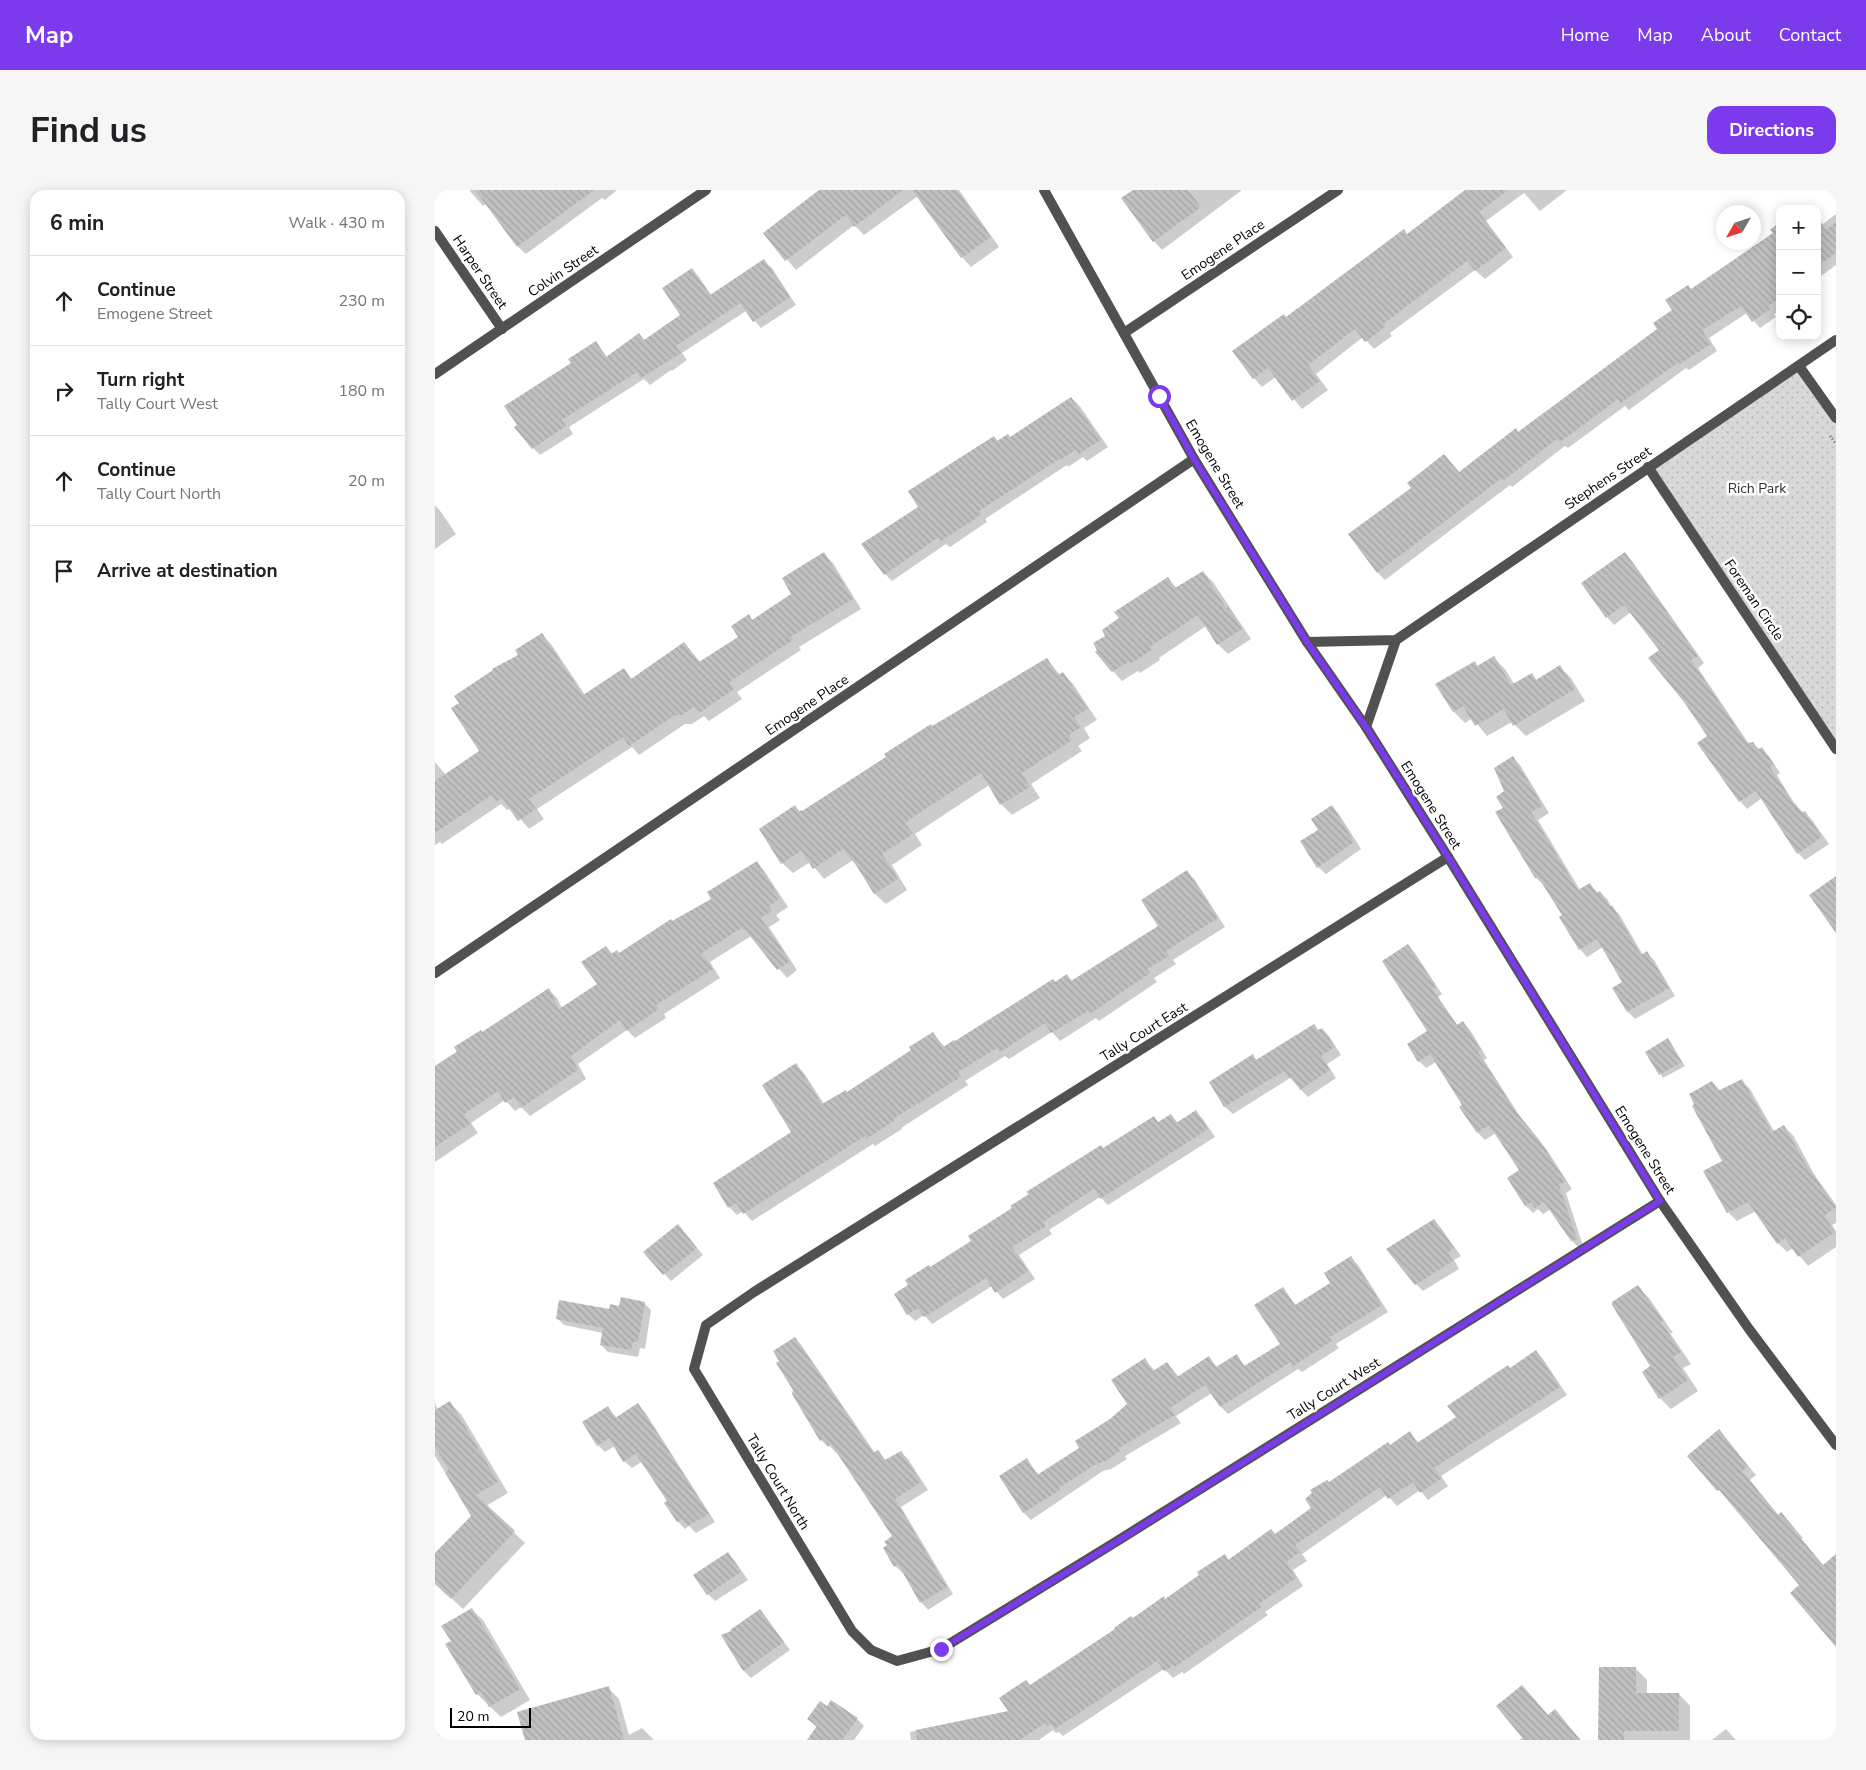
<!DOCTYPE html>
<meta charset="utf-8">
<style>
body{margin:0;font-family:"Nunito Sans",sans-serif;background:#f6f6f6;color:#202124}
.controls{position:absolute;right:15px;top:15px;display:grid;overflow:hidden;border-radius:10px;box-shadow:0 2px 12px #0003}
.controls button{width:45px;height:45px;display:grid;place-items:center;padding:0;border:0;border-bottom:1px solid #e0e0e0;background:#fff;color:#202124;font:25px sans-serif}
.compass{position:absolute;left:1281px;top:15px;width:45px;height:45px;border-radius:50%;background:#fff;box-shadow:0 2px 12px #0003;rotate:231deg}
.scale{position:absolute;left:15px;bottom:12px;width:81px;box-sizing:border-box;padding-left:5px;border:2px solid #000;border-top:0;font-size:14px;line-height:18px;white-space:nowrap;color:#000;-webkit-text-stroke:4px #fff;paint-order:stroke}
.stop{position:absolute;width:15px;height:15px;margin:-11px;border:4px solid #7c3aed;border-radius:50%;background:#fff}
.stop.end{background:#7c3aed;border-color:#fff;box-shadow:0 1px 5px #0008}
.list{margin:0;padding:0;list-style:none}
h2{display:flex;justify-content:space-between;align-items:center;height:65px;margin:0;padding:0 20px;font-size:21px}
h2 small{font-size:16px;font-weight:400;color:#757577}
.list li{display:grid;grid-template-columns:32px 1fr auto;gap:15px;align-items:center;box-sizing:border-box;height:90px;padding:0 20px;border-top:1px solid #e0e0e0}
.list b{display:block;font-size:19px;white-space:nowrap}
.list p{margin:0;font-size:16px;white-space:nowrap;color:#757577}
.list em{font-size:16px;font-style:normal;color:#757577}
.icon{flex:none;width:28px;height:28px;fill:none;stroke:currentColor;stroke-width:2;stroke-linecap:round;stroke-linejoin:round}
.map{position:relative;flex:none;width:1401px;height:1550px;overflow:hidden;border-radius:15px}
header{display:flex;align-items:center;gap:30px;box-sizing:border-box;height:70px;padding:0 25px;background:#7c3aed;color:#fff}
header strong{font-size:24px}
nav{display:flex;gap:28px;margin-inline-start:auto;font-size:18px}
.intro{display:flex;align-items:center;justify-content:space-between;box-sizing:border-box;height:120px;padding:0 30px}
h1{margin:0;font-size:35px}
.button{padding:12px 22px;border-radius:15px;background:#7c3aed;color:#fff;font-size:18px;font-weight:700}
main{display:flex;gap:30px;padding:0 30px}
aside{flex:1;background:#fff;border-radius:15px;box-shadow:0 2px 12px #0003}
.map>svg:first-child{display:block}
</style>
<header>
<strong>Map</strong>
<nav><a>Home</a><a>Map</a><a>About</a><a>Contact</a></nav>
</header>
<div class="intro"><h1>Find us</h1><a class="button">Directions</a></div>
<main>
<aside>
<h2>6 min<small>Walk · 430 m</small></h2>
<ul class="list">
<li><svg class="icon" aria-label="ahead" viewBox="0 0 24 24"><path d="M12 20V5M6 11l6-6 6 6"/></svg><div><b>Continue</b><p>Emogene Street</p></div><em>230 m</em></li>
<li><svg class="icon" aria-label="right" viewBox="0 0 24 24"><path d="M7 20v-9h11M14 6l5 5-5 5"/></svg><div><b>Turn right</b><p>Tally Court West</p></div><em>180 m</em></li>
<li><svg class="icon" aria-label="ahead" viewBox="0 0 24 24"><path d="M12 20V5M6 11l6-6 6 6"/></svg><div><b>Continue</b><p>Tally Court North</p></div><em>20 m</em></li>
<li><svg class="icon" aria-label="arrive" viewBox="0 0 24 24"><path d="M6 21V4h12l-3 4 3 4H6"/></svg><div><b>Arrive at destination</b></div></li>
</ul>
</aside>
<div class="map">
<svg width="1401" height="1550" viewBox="0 0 1401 1550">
<defs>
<pattern id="park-dots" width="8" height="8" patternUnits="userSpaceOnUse" patternTransform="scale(1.25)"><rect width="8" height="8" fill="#d8d8d8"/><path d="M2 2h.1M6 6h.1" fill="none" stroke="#b8b8b8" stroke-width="1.8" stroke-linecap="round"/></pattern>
<pattern id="building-back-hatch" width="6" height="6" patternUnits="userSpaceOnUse" patternTransform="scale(1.25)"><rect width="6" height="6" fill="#c0c0c0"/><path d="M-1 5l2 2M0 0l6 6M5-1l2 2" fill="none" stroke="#a3a3a3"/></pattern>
</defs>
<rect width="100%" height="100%" fill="#fff"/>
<path fill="url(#park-dots)" d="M1364 176 1401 228V559L1213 277Z"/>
<g fill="#0003">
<path d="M34 0H182L170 10 167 8 91 64 82 56 52 13 48 16Z"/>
<path d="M386 0H524L564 57 536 77 527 67 483 6 429 45 419 35 361 80 330 43Z"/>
<path d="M700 0H807L727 60 719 51 688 9Z"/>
<path d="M1033 0H1132L1105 21 1089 3 1051 31 1078 67 1050 89 1040 80 955 143 957 146 939 159 928 147 881 184 893 200 867 219 841 187 827 197 819 188 851 128 969 41 973 45Z"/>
<path d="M1401 24V75L1382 89V29L1388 34Z"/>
<path d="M1345 40V120L1339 124 1341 127 1325 138 1312 123 1274 148 1282 161 1254 180 1251 178 1194 220 1190 216 1133 258 1130 256 1077 297 1075 295 950 390 943 383 915 344 977 298 1009 265 1025 283 1084 243 1223 139 1256 100Z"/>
<path d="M329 71 337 78 361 115 326 138 311 121 247 163 252 170 237 181 236 180 215 195 209 189 134 237 138 244 105 265 98 258 137 173 161 153 173 168 204 145 210 151 246 125 257 80 264 87 277 106Z"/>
<path d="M636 208 644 215 673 257 652 271 648 267 633 277 632 275 550 329 552 332 515 357 511 354 457 391 450 384 485 317 559 247 563 251 575 248Z"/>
<path d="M0 315 6 322 21 344 0 359Z"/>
<path d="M389 364 398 373 426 419 364 457 366 460 302 502 307 509 274 531 269 526 257 534H250L204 565 197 557 102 619 109 629 94 639 76 618 72 620 66 614 7 654 5 652 0 655V572L11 585 46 562 85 465 106 444 116 454 150 505 188 480 197 489 249 453 266 473 305 447 313 426 318 431 358 404Z"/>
<path d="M1189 364 1197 371 1269 473 1263 478 1314 554 1317 553 1334 566 1345 583 1342 585 1361 616 1377 630 1394 654 1370 670 1363 663 1327 608 1312 619 1305 611 1274 547 1226 460 1196 422 1179 435 1172 427Z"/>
<path d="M768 382 778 392 816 449 793 464 783 454 771 436 724 468 725 470 705 483 703 481 687 491 678 481 672 446 686 429 733 389 742 398Z"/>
<path d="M1059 468 1070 479 1080 495 1096 485 1103 491 1125 477 1136 488 1150 511 1091 546 1077 532 1052 546 1037 528 1030 533 1019 522 1002 494 1039 472 1044 477Z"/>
<path d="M612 469 625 485 628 483 638 494 662 530 649 538 655 548 643 556 647 561 596 594 605 608 577 625 566 614 554 595 480 644 487 655 457 675 472 700 451 714 440 704 418 670 389 689 375 672 358 683 347 673 360 617 367 623 497 537Z"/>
<path d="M1078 568 1085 575 1114 623 1103 630 1145 700 1155 694 1163 703 1165 702 1172 709 1177 717 1184 724 1208 765 1212 763 1219 770 1240 806 1200 829 1193 822 1179 798 1189 793 1168 757 1152 767 1145 759 1129 725 1109 695 1101 688 1062 623 1069 618 1071 601Z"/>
<path d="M897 616 904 624 926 659 891 684 883 677 867 652 885 640Z"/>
<path d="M322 673 330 682 353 717 341 725 345 730 334 737 362 780 352 788 316 746 275 772 285 788 229 824 231 828 200 848 192 840 143 874 151 889 95 926 86 917 80 921 70 910 36 933 43 943 0 972V876L114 800 122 808 127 818 164 795 171 757 178 764H184L278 710Z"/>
<path d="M752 682 760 690 790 737 738 770 741 774 719 788 722 792 664 831 661 828 625 851 617 842 574 869 570 866 530 891 533 895 466 938 467 939 440 956 438 954 317 1031 308 1021 302 1025 294 1017 358 942 361 875 369 883 389 914 412 903 478 861 498 844 510 857 520 853 632 786 638 791 725 736Z"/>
<path d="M973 756 980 763 1007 804 1003 807 1023 836 1028 833 1035 840 1052 868 1049 870 1086 928 1112 960 1137 999 1131 1003 1148 1056 1144 1058 1137 1051 1116 1019 1108 1024 1103 1019 1098 1023 1091 1016 1073 988 1086 981 1061 943 1050 950 1043 943 1026 917 1029 915 1001 872 991 878 984 871 993 841Z"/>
<path d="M887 839 894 846 906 865 892 874 901 888 873 907 855 888 798 924 790 917 775 892 818 866 823 871Z"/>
<path d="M1233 850 1250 876 1228 888 1212 862Z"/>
<path d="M1306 890 1315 899 1339 941 1348 936 1358 945 1379 984 1401 1015V1033L1397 1035 1401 1041V1057L1373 1076 1358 1058 1352 1062 1343 1053 1321 1021 1302 1031 1293 1022 1289 971 1277 892 1286 901Z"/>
<path d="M761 922 768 929 780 947 673 1015 665 1007 614 1040 617 1044 584 1065 600 1089 568 1109 557 1096 497 1134 489 1125 480 1131 473 1124 496 1079 538 1051 579 1018 666 956 669 959 724 933 736 925 743 933Z"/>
<path d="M999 1031 1006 1038 1026 1066 1019 1070 1024 1079 988 1101 981 1094Z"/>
<path d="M250 1043 268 1065 236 1091 210 1063Z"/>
<path d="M916 1068 923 1075 953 1122 901 1154 904 1158 867 1182 863 1179 793 1224 786 1217 777 1203 741 1226 746 1233 690 1266 692 1269 676 1279 668 1281 596 1330 589 1323 566 1287 592 1270 604 1285 646 1258 694 1215 710 1170 720 1181 732 1173 744 1187 774 1168 782 1177 801 1165 811 1177 846 1155 847 1098 861 1116 897 1094Z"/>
<path d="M1203 1097 1214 1108 1238 1143H1235L1256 1174 1248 1178 1263 1201 1236 1219 1225 1208 1217 1177Z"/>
<path d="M209 1113 216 1120 210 1159 205 1158 203 1167 173 1162 166 1155 168 1143 129 1135 122 1128Z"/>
<path d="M360 1148 367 1156 440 1263 443 1261 451 1271 466 1262 473 1269 493 1300 466 1317 518 1404 493 1420 486 1412 469 1382 468 1383 460 1376 459 1346 402 1262 401 1263 395 1256 393 1257 386 1250Z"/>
<path d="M1101 1162 1108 1169 1132 1205 1006 1286 1013 1296 993 1310 985 1300 962 1316 952 1305 867 1364 872 1371 858 1380 868 1396 830 1422 833 1425 749 1484 747 1482 738 1488 729 1479 628 1546 624 1542 621 1543 618 1540 604 1550H476L475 1542 575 1522 596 1496 698 1429 731 1410 766 1385 790 1366 794 1370 840 1345 878 1318 895 1293 975 1243 984 1253 1023 1227 1075 1179Z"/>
<path d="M0 1212 3 1222 15 1213 26 1224 73 1303 51 1316 90 1353 28 1419 0 1393V1365L37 1326 0 1266Z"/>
<path d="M203 1215 210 1222 280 1332 261 1343 254 1336 250 1339 243 1332 233 1311 208 1271 197 1278 189 1271 180 1256 170 1262 163 1255 172 1217 182 1228Z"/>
<path d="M1284 1241 1321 1285 1315 1290 1344 1326 1346 1324 1355 1333 1368 1348 1366 1349 1389 1376 1401 1373V1454L1365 1395Z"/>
<path d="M293 1364 300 1371 313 1390 280 1411 273 1404Z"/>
<path d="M36 1419 48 1430 95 1510 66 1527 42 1504 12 1455 18 1452Z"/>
<path d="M325 1421 355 1460 316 1488 309 1481 287 1446 298 1442Z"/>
<path d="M1201 1479 1212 1490V1504H1244L1255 1516V1550H1164Z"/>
<path d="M1087 1496 1114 1526 1120 1521 1146 1550H1084L1088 1547Z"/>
<path d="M173 1498 184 1509 194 1545 207 1538 219 1550H92Z"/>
<path d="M392 1518 422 1529 429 1536 419 1550H380L382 1538 374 1529Z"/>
<path d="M1291 1539 1301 1550H1277Z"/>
</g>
<g fill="url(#building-back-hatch)">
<path d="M40 0H159L82 57Z"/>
<path d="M384 0H468L419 37 411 25 350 71 328 43Z"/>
<path d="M477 0H522L556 47 526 68Z"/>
<path d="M698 0H753L766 17 718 52 686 8Z"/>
<path d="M1030 0H1073L1044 22 1071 58 1040 81 1032 71 948 134 950 137 930 152 920 139 873 175 885 191 857 211 833 178 818 189 797 161 849 124 851 127 969 39 972 44Z"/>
<path d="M1382 28 1391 40 1401 32V63L1382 76Z"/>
<path d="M1345 32V104L1341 107 1343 109 1333 116 1335 119 1317 132 1306 116 1267 140 1276 154 1245 174 1244 172 1186 213 1183 209 1125 252 1122 249 1069 290 1067 288 942 383 913 344 976 298 972 293 1009 264 1024 282 1081 238 1083 242 1222 139 1218 133 1237 120 1230 110 1253 95 1256 99 1338 43 1335 40Z"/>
<path d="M329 69 355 107 318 132 305 113 241 156 246 163 206 188 202 182 127 230 131 236 97 259 79 237 82 235 69 216 136 173 133 169 161 151 171 167 204 143 209 150 245 125 227 98 257 78 275 105Z"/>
<path d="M636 207 666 250 644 264 641 260 625 270 624 269 544 321 546 325 506 351 504 347 449 385 426 354 483 317 473 301 559 246 562 251 573 244 575 247Z"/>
<path d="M389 362 418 409 355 447 358 450 294 492 299 499 264 523 259 517 247 525H240L194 556 188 547 94 609 101 619 83 631 67 608 61 612 57 605 0 643V591L44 561 16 518 24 513 19 506 58 480 57 479 83 465 80 460 107 443 148 505 189 478 196 489 249 452 264 472 303 447 296 436 314 424 317 430 356 404 347 388Z"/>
<path d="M1190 362 1263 466 1256 470 1312 553 1318 552 1323 560 1327 557 1339 575 1335 577 1359 614 1360 613 1367 623 1370 621 1387 647 1362 664 1321 601 1304 612 1262 553 1272 546 1249 512 1213 468 1224 460 1189 415 1171 428 1146 393Z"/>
<path d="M768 381 791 418 793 417 807 439 782 455 763 425 715 457 717 460 695 474 693 472 677 482 660 462 662 460 658 453 670 446 667 440 684 428 679 422 733 387 740 398Z"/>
<path d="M1059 466 1076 495 1097 483 1101 490 1125 475 1140 499 1078 536 1069 519 1040 536 1028 516 1018 522 1000 494 1040 471 1042 476Z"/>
<path d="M612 468 623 485 628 482 653 519 639 527 646 537 634 545 637 550 587 583 595 597 565 615 546 583 490 619 470 633 478 644 447 664 463 689 439 704 421 675 408 659 378 679 366 661 346 674 324 639 360 615 364 622 366 620 367 621 451 567 449 564 496 534 497 536Z"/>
<path d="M1078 566 1108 616 1096 622 1143 700 1155 693 1161 703 1165 701 1175 717 1177 715 1206 765 1212 761 1234 798 1192 822 1177 798 1187 792 1162 749 1144 760 1124 727 1127 725 1103 687 1100 688 1060 622 1068 618 1061 607 1069 601 1059 578Z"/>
<path d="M897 615 919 652 882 678 865 651 883 640 876 629Z"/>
<path d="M322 671 345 708 334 716 337 721 326 728 355 771 342 780 308 737 267 763 278 779 221 815 224 819 191 841 185 830 136 866 143 880 86 918 79 907 70 913 63 901 29 924 35 934 0 957V876L22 862 19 857 46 840 47 842 114 798 124 819 162 794 146 772 171 756 176 764 182 760 184 763 236 729 237 731 276 709 272 702Z"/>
<path d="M752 680 783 728 731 761 734 766 712 779 715 783 655 824 653 821 616 843 610 833 565 862 562 858 523 882 526 887 458 929 459 931 431 949 430 946 308 1024 301 1013 293 1018 278 993 356 942 327 895 361 873 387 914 411 900 412 902 476 860 474 857 498 842 508 857 519 850 520 851 618 789 620 792 632 784 636 791 723 736 706 710Z"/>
<path d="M1401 686V743L1374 705Z"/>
<path d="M973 754 1001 797 997 799 1022 835 1028 831 1046 860 1043 862 1079 919 1105 951 1131 991 1124 995 1142 1049 1136 1051 1109 1012 1100 1018 1096 1012 1090 1016 1072 988 1084 980 1054 935 1042 943 1024 917 1027 915 995 864 983 872 972 854 992 841 947 771Z"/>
<path d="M879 834 883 840 887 838 900 857 886 866 895 880 865 900 857 887 854 888 849 881 789 917 774 892 818 864 821 870Z"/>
<path d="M1233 848 1247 872 1224 885 1210 862Z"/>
<path d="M1307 889 1337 942 1349 935 1370 973 1401 1017 1389 1026 1400 1042 1363 1067 1350 1048 1342 1054 1313 1012 1292 1023 1268 981 1287 971 1257 916 1259 914 1254 904 1277 891 1283 901Z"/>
<path d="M761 920 773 939 665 1009 659 999 608 1032 611 1036 577 1057 593 1081 560 1103 551 1088 489 1127 483 1118 472 1125 459 1104 473 1095 470 1090 494 1075 495 1077 536 1051 533 1046 577 1018 575 1016 594 1004 591 1002 666 955 668 958 719 926 723 932 736 924 741 933Z"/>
<path d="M999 1029 1019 1058 1013 1063 1018 1071 980 1095 951 1059Z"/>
<path d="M243 1034 262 1058 228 1085 208 1062Z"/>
<path d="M916 1066 947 1115 895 1147 897 1151 858 1176 856 1172 785 1217 770 1195 735 1218 740 1225 684 1258 685 1261 669 1272 661 1274 624 1298 625 1300 588 1323 564 1286 592 1268 602 1285 644 1258 640 1251 675 1229 692 1214 676 1190 710 1168 718 1181 732 1172 742 1187 774 1166 781 1177 802 1164 809 1176 845 1154 819 1115 848 1097 860 1115 895 1093 889 1083Z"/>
<path d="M1203 1095 1229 1132H1226L1246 1162 1238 1167 1253 1190 1224 1209 1207 1182 1215 1176 1177 1115V1112Z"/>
<path d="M186 1107 210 1112 203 1152H198L196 1160 165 1155 168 1138 121 1129 124 1110 174 1119 175 1114 184 1116Z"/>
<path d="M360 1147 438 1263 443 1260 450 1270 466 1261 486 1292 460 1309 512 1397 485 1413 463 1374 459 1377 448 1358 452 1355 449 1352 457 1346 396 1254 393 1256 388 1249 385 1251 357 1204 358 1200 341 1173 344 1171 338 1161Z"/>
<path d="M1101 1160 1125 1197 999 1278 1007 1288 985 1303 978 1292 953 1309 945 1297 860 1355 865 1362 851 1372 861 1388 824 1414 826 1417 740 1477 739 1475 729 1481 722 1471 620 1539 616 1534 613 1536 610 1533 585 1550H482L481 1540 573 1521 564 1508 577 1499 591 1490 595 1495 680 1439 679 1438 696 1426 698 1428 729 1406 730 1409 764 1385 762 1382 790 1364 793 1370 836 1339 840 1344 876 1318 870 1309 877 1303 875 1300 892 1290 894 1292 953 1252 955 1255 975 1241 982 1253 1021 1227 1012 1216 1073 1175 1075 1178Z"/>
<path d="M15 1211 63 1292 41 1305 80 1341 16 1409 0 1394V1363L36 1326 12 1286 10 1283 14 1280 0 1257V1220Z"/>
<path d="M203 1213 274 1324 253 1336 247 1329 242 1332 229 1313 232 1311 201 1264 188 1272 174 1248 162 1256 147 1232 173 1216 180 1228Z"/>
<path d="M1284 1239 1313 1276 1307 1281 1343 1325 1346 1322 1360 1339 1359 1340 1388 1375 1401 1364V1457L1355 1403 1364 1395 1284 1300 1282 1301 1252 1266Z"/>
<path d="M293 1362 306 1382 272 1405 258 1385Z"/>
<path d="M37 1418 85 1499 54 1517 46 1502 41 1505 10 1454 16 1451 6 1436Z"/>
<path d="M325 1419 349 1452 308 1481 286 1445 296 1441 295 1440Z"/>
<path d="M1164 1477H1201V1503H1244V1541H1189V1550H1163Z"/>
<path d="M1087 1495 1113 1525 1120 1519 1145 1550H1089L1061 1516Z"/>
<path d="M174 1496 189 1550H90L82 1522Z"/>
<path d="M396 1510 423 1528 407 1550H372L382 1536 372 1529 385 1511 392 1516Z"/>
</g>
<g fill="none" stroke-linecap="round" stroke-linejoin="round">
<path stroke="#737373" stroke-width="3" stroke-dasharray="1 2.5" stroke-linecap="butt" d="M1395 246 1401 254"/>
<g stroke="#515151" stroke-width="10">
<path d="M609 0 759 269 872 452 931 537 1013 667 1225 1011 1314 1139 1401 1255"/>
<path d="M0 41 67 139"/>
<path d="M689 143 903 0"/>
<path d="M1364 176 1401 228"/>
<path d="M0 184 271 0"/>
<path d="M1213 277 1401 559"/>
<path d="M872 452 961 450 1401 150"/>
<path d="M931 537 961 450"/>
<path d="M1013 667 319 1102 271 1135 259 1179 417 1441 436 1460 462 1471 506 1459 679 1353 1225 1011"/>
<path d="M0 783 759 269"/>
<path d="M0 1548 1 1550"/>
</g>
</g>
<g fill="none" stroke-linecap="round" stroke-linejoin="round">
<path stroke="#7c3aed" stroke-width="6" d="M506 1459 678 1354 1225 1011 1013 667 931 537 872 452 759 269 724 206"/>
</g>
<g text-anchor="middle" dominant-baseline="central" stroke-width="5" stroke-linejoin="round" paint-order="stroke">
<g font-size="14" fill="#000" stroke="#fff">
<text transform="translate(788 60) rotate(-34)">Emogene Place</text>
<text transform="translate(128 81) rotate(-34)">Colvin Street</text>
<text transform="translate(45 82) rotate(56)">Harper Street</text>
<text transform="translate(780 274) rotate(59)">Emogene Street</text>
<text transform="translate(1173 288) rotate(-34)">Stephens Street</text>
<text transform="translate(1319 410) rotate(56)">Foreman Circle</text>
<text transform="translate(372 515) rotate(-34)">Emogene Place</text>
<text transform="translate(996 615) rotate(58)">Emogene Street</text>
<text transform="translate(709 842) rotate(-32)">Tally Court East</text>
<text transform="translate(1210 960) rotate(58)">Emogene Street</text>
<text transform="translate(899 1199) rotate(-32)">Tally Court West</text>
<text transform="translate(343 1292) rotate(59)">Tally Court North</text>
</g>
<g font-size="14" fill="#2f2f2f" stroke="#fff">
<text x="1322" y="298">Rich Park</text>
</g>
</g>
</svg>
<div class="controls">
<button>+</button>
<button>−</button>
<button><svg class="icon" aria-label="locate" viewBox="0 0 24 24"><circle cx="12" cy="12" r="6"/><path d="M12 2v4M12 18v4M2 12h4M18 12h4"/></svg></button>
</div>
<svg class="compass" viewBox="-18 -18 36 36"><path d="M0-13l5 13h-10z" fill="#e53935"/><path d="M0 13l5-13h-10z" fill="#757577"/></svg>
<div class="scale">20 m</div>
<div class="stop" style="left:724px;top:206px"></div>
<div class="stop end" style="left:506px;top:1459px"></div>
</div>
</main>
